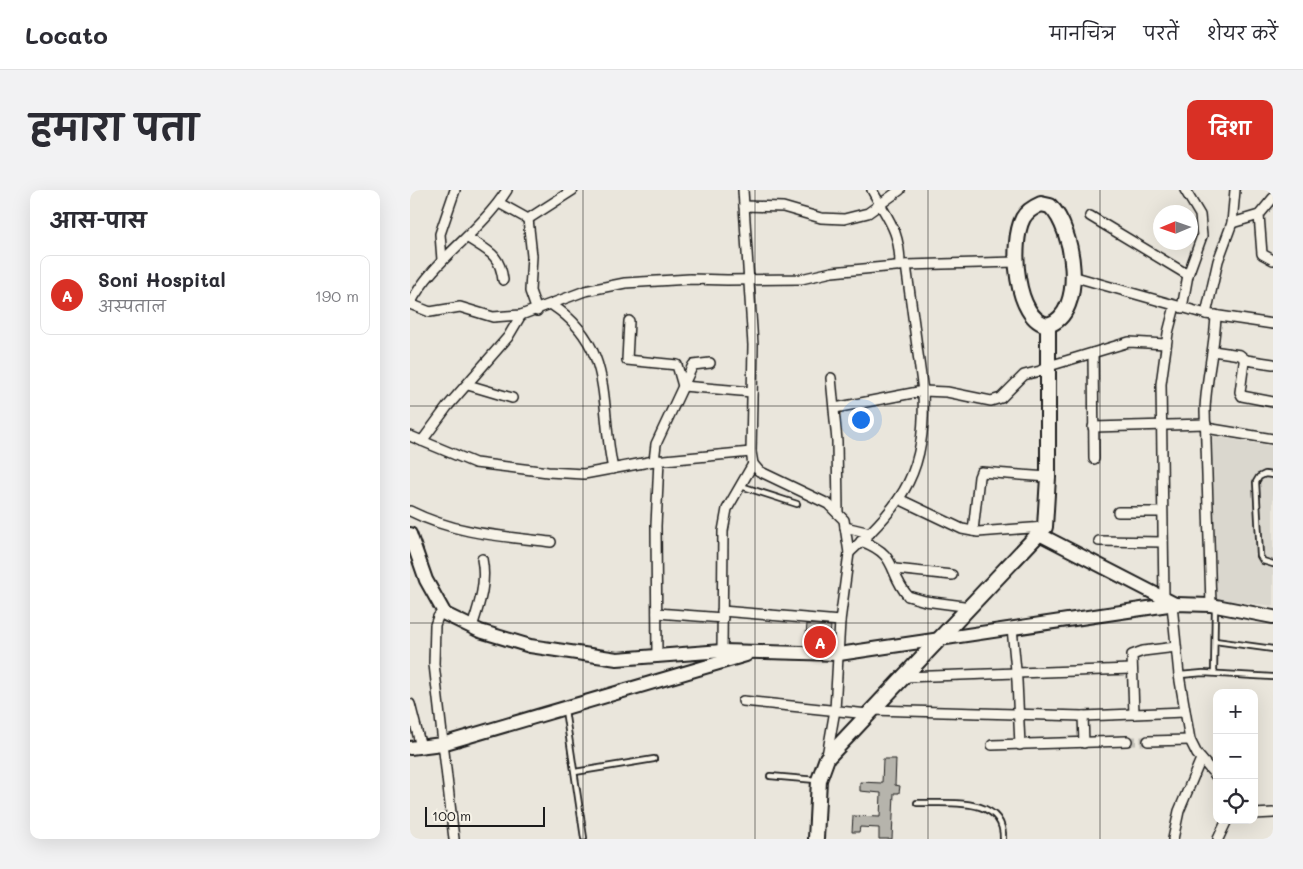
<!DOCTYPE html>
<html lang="hi">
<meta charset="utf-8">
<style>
body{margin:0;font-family:Mali,"Playpen Sans Deva",sans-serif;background:#f2f2f3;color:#2b2b33}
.controls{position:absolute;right:15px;bottom:15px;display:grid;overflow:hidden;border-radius:10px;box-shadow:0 5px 20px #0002}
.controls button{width:45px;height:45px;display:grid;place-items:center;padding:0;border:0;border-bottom:1px solid #e1e1e2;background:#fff;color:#2b2b33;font:25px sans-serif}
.compass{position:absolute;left:743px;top:15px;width:45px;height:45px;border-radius:50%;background:#fff;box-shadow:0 5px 20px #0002;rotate:268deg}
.scale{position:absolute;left:15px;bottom:12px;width:120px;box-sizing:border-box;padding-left:5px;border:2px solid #1c1c1c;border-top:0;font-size:14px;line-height:18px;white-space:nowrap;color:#1c1c1c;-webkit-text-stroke:4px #f7f3e8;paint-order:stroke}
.you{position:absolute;left:450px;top:229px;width:18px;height:18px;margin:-12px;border:4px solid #fff;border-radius:50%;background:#1a73e8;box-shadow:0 0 0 8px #1a73e833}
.badge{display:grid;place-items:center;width:32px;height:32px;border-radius:50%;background:#d93025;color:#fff;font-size:16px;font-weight:700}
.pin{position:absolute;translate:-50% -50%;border:2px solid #fff;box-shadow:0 1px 5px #0006}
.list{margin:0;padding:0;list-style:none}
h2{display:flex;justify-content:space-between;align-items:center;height:65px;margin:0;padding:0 20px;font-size:21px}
h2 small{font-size:16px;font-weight:400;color:#7c7c81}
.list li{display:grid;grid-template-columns:32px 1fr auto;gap:15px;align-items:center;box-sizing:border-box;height:80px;margin:0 10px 10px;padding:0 10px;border:1px solid #e1e1e2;border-radius:10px}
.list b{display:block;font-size:19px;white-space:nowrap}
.list p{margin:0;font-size:16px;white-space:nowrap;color:#7c7c81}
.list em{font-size:16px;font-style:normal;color:#7c7c81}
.icon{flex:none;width:28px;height:28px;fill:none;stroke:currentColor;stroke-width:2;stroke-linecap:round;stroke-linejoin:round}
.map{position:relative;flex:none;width:863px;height:649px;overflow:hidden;border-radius:10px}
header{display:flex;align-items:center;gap:30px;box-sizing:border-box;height:70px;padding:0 25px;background:#fff;border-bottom:1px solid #e1e1e2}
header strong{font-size:24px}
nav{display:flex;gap:28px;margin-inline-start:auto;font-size:18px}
.intro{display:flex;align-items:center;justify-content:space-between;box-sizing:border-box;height:120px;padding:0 30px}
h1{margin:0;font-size:35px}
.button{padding:12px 22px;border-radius:10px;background:#d93025;color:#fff;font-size:18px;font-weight:700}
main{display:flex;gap:30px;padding:0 30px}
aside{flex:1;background:#fff;border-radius:10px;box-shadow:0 5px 20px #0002}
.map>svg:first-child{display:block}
</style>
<header>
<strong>Locato</strong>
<nav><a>मानचित्र</a><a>परतें</a><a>शेयर करें</a></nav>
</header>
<div class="intro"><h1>हमारा पता</h1><a class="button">दिशा</a></div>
<main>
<aside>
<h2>आस-पास<small></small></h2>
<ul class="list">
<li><span class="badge">A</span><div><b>Soni Hospital</b><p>अस्पताल</p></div><em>190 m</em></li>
</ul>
</aside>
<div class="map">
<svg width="863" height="649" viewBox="0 0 863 649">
<rect width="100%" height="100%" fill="#eae6dc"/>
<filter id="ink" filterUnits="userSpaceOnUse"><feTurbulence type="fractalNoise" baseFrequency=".02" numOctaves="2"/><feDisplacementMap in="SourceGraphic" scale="10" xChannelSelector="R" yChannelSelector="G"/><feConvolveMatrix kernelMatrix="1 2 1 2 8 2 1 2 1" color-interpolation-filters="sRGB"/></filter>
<g filter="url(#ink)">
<path fill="#dad7ce" d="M802 246 863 256V416L807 409Z"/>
<g fill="#b6b4ac" stroke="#1c1c1c">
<path d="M397 434 421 436 419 456 395 455Z"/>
<path d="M473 569H486L485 595 490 596 489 603H484L482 649H469V638L450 637 449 642H442L443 626 470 627 471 603 450 601V592L472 593Z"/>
</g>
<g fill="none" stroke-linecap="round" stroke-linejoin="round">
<path stroke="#c1beb6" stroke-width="9" stroke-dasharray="9 4.5" stroke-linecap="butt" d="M717 551H738"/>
<defs>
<g id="service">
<path d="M863 285 855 284 849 287 846 292 850 366 853 371 863 374"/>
<path d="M331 296 387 314"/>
<path d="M805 451 863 459"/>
<path d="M804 483 805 417"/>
<path d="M770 485 793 483 863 487"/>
<path d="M155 520 174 648"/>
<path d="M165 582 244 569"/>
<path d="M360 586 406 590"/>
<path d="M507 613C536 614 595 605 593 649"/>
</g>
<g id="minor">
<path d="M333 0 343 155 341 262 343 274 349 281 418 314 434 330 439 363 430 431 425 520 417 566"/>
<path d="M462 0C478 30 490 40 490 76"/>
<path d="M89 13 118 29 163 0"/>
<path d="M334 16 373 17 411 28 434 29 458 23 490 0"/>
<path d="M849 25 852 64 863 70"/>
<path d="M680 26 778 85"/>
<path d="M118 29 122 66 120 101 127 121"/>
<path d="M822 33 849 25 863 8"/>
<path d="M58 48C78 61 90 64 93 90"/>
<path d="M32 70 30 44 45 0"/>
<path d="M496 75 606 72"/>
<path d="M662 86 796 124 863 134"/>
<path d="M0 114 20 122 50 117 83 127 111 125 175 101 215 93 280 89 317 90 391 89 422 82 496 75 513 201C516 281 496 310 439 363"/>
<path d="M0 114C24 68 69 44 97 0"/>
<path d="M142 115C206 157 189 215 203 279"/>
<path d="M772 118 778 85 792 46 790 25 775 0"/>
<path d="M796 124 808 71 822 33 825 0"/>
<path d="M219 131 217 170 267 175 273 196 342 202"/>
<path d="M803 161 830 165 836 170"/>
<path d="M683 163 684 269"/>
<path d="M863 174 836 170 834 172 830 202 832 206 863 212"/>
<path d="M421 188 427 251 428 323"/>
<path d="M58 195 102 208"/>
<path d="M425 218 513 201 537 202 581 211 591 208 614 185 630 181 639 176 719 152 756 154"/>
<path d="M683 237 796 234"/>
<path d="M796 238 863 249"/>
<path d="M0 246 65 273 138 282 174 284 244 271 341 262"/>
<path d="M12 251 37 217 98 147 111 125"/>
<path d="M244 271 246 254 283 175 300 173"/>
<path d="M489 309 552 339 568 342 635 337"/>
<path d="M0 321C46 344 91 346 141 352"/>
<path d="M708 322H752"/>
<path d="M435 337 460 343"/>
<path d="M563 341 569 287 571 282 638 287"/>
<path d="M451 351C489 365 477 381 498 406L515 411 561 417"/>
<path d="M689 351 752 352"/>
<path d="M485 379 542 385"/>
<path d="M754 408 751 194 758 143 765 116"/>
<path d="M762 415 769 485 780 550 787 564 807 587"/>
<path d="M801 415 795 220C796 188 805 157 806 125"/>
<path d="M33 421 28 427 25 435 24 474 44 649"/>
<path d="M312 421 430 431"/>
<path d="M247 423 313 428"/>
<path d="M62 437C69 415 77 393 72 369"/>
<path d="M602 438 607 491 610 555"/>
<path d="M312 461 313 341 317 319 343 274"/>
<path d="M247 467 246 336 249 270"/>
<path d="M494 487 721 479"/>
<path d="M333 511 458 524"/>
<path d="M0 514 11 557"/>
<path d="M462 520 673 526 775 522"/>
<path d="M724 524 722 465 733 461 766 457"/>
<path d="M673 526 674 553"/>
<path d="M738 551 780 550"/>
<path d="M582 555 717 551"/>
<path d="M844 624 863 623"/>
<path d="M763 649 769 621 791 569"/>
<path d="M808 649 817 630"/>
</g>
<g id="secondary">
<path d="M0 344 16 390 35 424 70 441 120 456 207 469 312 461 429 464 765 414 801 415 863 427"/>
<path d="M629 344 765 414"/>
<path d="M0 558 32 554 336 465"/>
</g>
<g id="trunk">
<path d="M631 14 640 16C664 38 677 123 638 135 605 130 600 53 613 28 617 21 624 17 631 14Z"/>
<path d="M406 649 409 590 417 568 635 337 638 287V135"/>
</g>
</defs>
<use href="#service" stroke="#1c1c1c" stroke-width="8"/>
<use href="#minor" stroke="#1c1c1c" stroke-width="12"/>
<use href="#secondary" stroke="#1c1c1c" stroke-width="16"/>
<use href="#trunk" stroke="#1c1c1c" stroke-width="18"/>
<use href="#service" stroke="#f7f3e8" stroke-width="4.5"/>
<use href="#minor" stroke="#f7f3e8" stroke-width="9"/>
<use href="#secondary" stroke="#f7f3e8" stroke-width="12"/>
<use href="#trunk" stroke="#f7f3e8" stroke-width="14"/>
</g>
</g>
<path fill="none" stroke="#1c1c1c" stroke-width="1" stroke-opacity="0.55" d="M173 0V649M345 0V649M518 0V649M690 0V649M0 216H863M0 433H863"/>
</svg>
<div class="controls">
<button>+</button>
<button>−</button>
<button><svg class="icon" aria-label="locate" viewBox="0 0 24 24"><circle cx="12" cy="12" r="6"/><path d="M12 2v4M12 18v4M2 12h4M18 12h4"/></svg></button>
</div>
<svg class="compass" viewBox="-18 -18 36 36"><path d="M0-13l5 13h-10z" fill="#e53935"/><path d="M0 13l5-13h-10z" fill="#7c7c81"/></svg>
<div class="scale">100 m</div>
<div class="you"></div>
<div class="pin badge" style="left:410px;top:452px">A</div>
</div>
</main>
